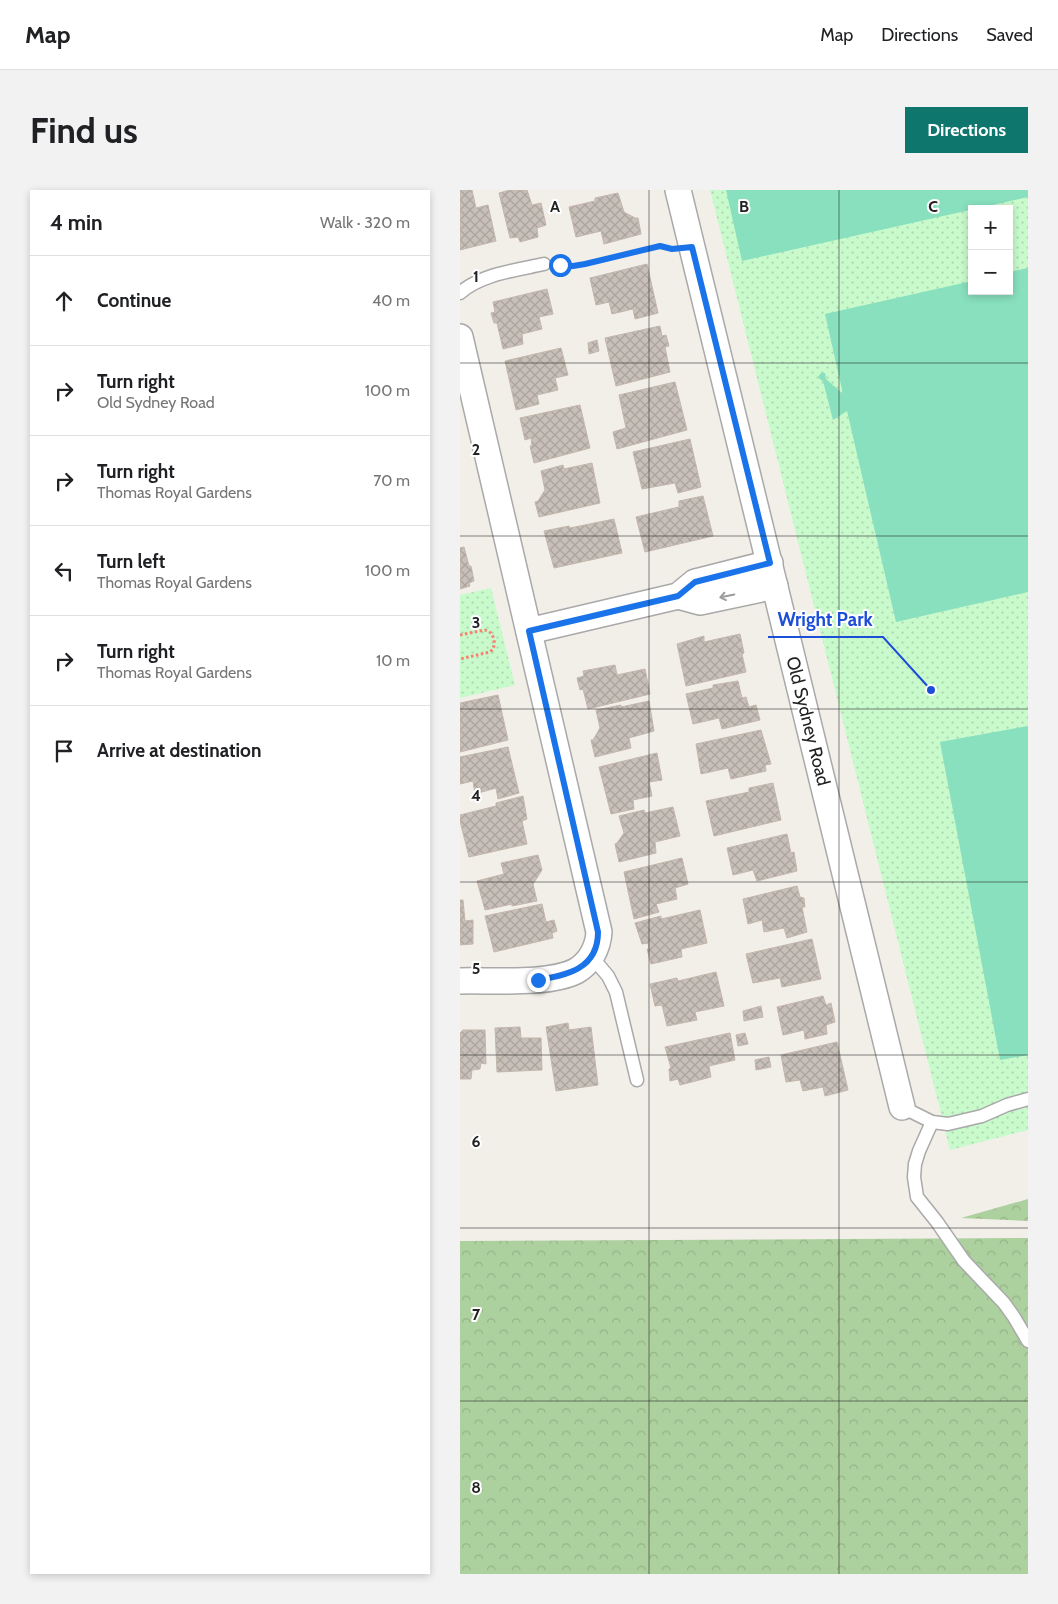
<!DOCTYPE html>
<meta charset="utf-8">
<style>
body{margin:0;font-family:Cabin,sans-serif;background:#f2f2f2;color:#202124}
.controls{position:absolute;right:15px;top:15px;display:grid;overflow:hidden;border-radius:0px;box-shadow:0 2px 8px #0003}
.controls button{width:45px;height:45px;display:grid;place-items:center;padding:0;border:0;border-bottom:1px solid #e0e0e0;background:#fff;color:#202124;font:25px sans-serif}
.stop{position:absolute;width:15px;height:15px;margin:-11px;border:4px solid #1a73e8;border-radius:50%;background:#fff}
.stop.end{background:#1a73e8;border-color:#fff;box-shadow:0 1px 5px #0008}
.list{margin:0;padding:0;list-style:none}
h2{display:flex;justify-content:space-between;align-items:center;height:65px;margin:0;padding:0 20px;font-size:21px}
h2 small{font-size:16px;font-weight:400;color:#757577}
.list li{display:grid;grid-template-columns:32px 1fr auto;gap:15px;align-items:center;box-sizing:border-box;height:90px;padding:0 20px;border-top:1px solid #e0e0e0}
.list b{display:block;font-size:19px;white-space:nowrap}
.list p{margin:0;font-size:16px;white-space:nowrap;color:#757577}
.list em{font-size:16px;font-style:normal;color:#757577}
.icon{flex:none;width:28px;height:28px;fill:none;stroke:currentColor;stroke-width:2;stroke-linecap:round;stroke-linejoin:round}
.map{position:relative;flex:none;width:568px;height:1384px;overflow:hidden;border-radius:0px}
header{display:flex;align-items:center;gap:30px;box-sizing:border-box;height:70px;padding:0 25px;background:#fff;border-bottom:1px solid #e0e0e0}
header strong{font-size:24px}
nav{display:flex;gap:28px;margin-inline-start:auto;font-size:18px}
.intro{display:flex;align-items:center;justify-content:space-between;box-sizing:border-box;height:120px;padding:0 30px}
h1{margin:0;font-size:35px}
.button{padding:12px 22px;border-radius:0px;background:#0f766e;color:#fff;font-size:18px;font-weight:700}
main{display:flex;gap:30px;padding:0 30px}
aside{flex:1;background:#fff;border-radius:0px;box-shadow:0 2px 8px #0003}
.map>svg:first-child{display:block}
</style>
<header>
<strong>Map</strong>
<nav><a>Map</a><a>Directions</a><a>Saved</a></nav>
</header>
<div class="intro"><h1>Find us</h1><a class="button">Directions</a></div>
<main>
<aside>
<h2>4 min<small>Walk · 320 m</small></h2>
<ul class="list">
<li><svg class="icon" aria-label="ahead" viewBox="0 0 24 24"><path d="M12 20V5M6 11l6-6 6 6"/></svg><div><b>Continue</b></div><em>40 m</em></li>
<li><svg class="icon" aria-label="right" viewBox="0 0 24 24"><path d="M7 20v-9h11M14 6l5 5-5 5"/></svg><div><b>Turn right</b><p>Old Sydney Road</p></div><em>100 m</em></li>
<li><svg class="icon" aria-label="right" viewBox="0 0 24 24"><path d="M7 20v-9h11M14 6l5 5-5 5"/></svg><div><b>Turn right</b><p>Thomas Royal Gardens</p></div><em>70 m</em></li>
<li><svg class="icon" aria-label="left" viewBox="0 0 24 24"><path d="M17 20v-9H6M10 6l-5 5 5 5"/></svg><div><b>Turn left</b><p>Thomas Royal Gardens</p></div><em>100 m</em></li>
<li><svg class="icon" aria-label="right" viewBox="0 0 24 24"><path d="M7 20v-9h11M14 6l5 5-5 5"/></svg><div><b>Turn right</b><p>Thomas Royal Gardens</p></div><em>10 m</em></li>
<li><svg class="icon" aria-label="arrive" viewBox="0 0 24 24"><path d="M6 21V4h12l-3 4 3 4H6"/></svg><div><b>Arrive at destination</b></div></li>
</ul>
</aside>
<div class="map">
<svg width="568" height="1384" viewBox="0 0 568 1384">
<defs>
<pattern id="forest-crowns" width="20" height="18" patternUnits="userSpaceOnUse" patternTransform="scale(1.25)"><rect width="20" height="18" fill="#add19e"/><path d="M2 6a3 3 0 1 1 6 0M12 15a3 3 0 1 1 6 0" fill="none" stroke="#95b388"/></pattern>
<pattern id="park-dots" width="8" height="8" patternUnits="userSpaceOnUse" patternTransform="scale(1.25)"><rect width="8" height="8" fill="#c8facc"/><path d="M2 2h.1M6 6h.1" fill="none" stroke="#acd6af" stroke-width="1.8" stroke-linecap="round"/></pattern>
<pattern id="building-cross-hatch" width="8" height="8" patternUnits="userSpaceOnUse" patternTransform="scale(1.25)"><rect width="8" height="8" fill="#c7bfb8"/><path d="M0 0l8 8M0 8l8-8" fill="none" stroke="#aba49e"/></pattern>
</defs>
<rect width="100%" height="100%" fill="#f2efe9"/>
<g fill="url(#forest-crowns)">
<path d="M568 1009V1031L501 1028Z"/>
<path d="M568 1048V1384H0V1051Z"/>
</g>
<g fill="url(#park-dots)" fill-rule="evenodd">
<path d="M250 0H568V940L490 960ZM512 19H549V101H512Z"/>
<path d="M31 398 55 495 0 508V405Z"/>
</g>
<g fill="#88e0be">
<path d="M266 0H568V7L282 71Z"/>
<path d="M568 78V402L436 432 387 221 373 230 363 191 361 190 358 187 361 183H365L366 189 383 204 365 124 512 91V101H549V82Z"/>
<path d="M568 536V865L540 870 480 552Z"/>
</g>
<g fill="url(#building-cross-hatch)" stroke="#c4b6ab">
<path d="M0 0H12L16 18 28 15 36 51 0 60Z"/>
<path d="M50 0H67L72 15 81 13 86 35 77 38 78 47 60 52 58 47 50 48 39 3Z"/>
<path d="M158 3 164 22 175 28H178L181 44 144 54 141 41 116 47 109 17 135 11V8Z"/>
<path d="M187 74 198 123 175 129 173 119 152 124 149 112 136 115 130 88Z"/>
<path d="M87 99 93 124 79 127 82 139 62 144 63 154 43 159 37 133H34L31 123 35 122 33 112Z"/>
<path d="M200 136 202 146 206 145 209 156 205 157 210 182 156 196 145 148Z"/>
<path d="M137 150 139 161 129 164 128 153Z"/>
<path d="M101 158 108 185 95 188 98 200 77 205 79 214 56 220 45 171Z"/>
<path d="M215 192 227 240 157 259 153 242 166 238 159 205Z"/>
<path d="M120 215 130 258 74 273 70 256H72L71 248 65 250 60 228Z"/>
<path d="M230 249 241 297 218 303 215 293 182 299 173 262Z"/>
<path d="M132 273 140 313 79 327 75 312 78 311 85 300 81 281 103 275 104 279Z"/>
<path d="M243 306 253 346 185 362 176 327 219 317V311Z"/>
<path d="M154 329 162 363 94 378 84 341 109 336 110 338Z"/>
<path d="M4 357 9 376H11L14 391 9 393 10 396 0 399V358Z"/>
<path d="M280 444 284 463 282 464 286 482 226 496 217 454 244 446V452Z"/>
<path d="M155 475 157 485 185 479 190 504 128 519 123 499 120 500 117 488 124 486 123 481Z"/>
<path d="M278 491 282 508 286 507 289 517 296 515 300 530 262 539 259 528 233 534 226 504 253 498V495Z"/>
<path d="M38 505 48 550 0 562V513Z"/>
<path d="M189 511 194 541 169 548 171 558 135 567 131 550H133L140 538 136 520 161 515V517Z"/>
<path d="M301 540 311 574 305 575 306 581 271 589 268 578 241 584 236 554Z"/>
<path d="M48 557 59 603 38 609 36 598 15 604 13 591 0 594V567Z"/>
<path d="M197 563 202 590 189 592 192 606 173 610 174 619 151 624 139 577Z"/>
<path d="M313 593 321 630 254 646 246 611 289 602V598Z"/>
<path d="M63 606 67 629 62 631 67 654 9 667 0 631V625L36 616V613Z"/>
<path d="M213 617 220 646 195 652 196 663 159 672 155 654 157 653 164 643 159 626 184 620 185 623Z"/>
<path d="M327 644 331 663 334 662 337 681 297 691 293 680 273 685 267 658Z"/>
<path d="M78 665 82 680 73 694 77 711 52 716V714L25 720 17 691 44 684 41 673Z"/>
<path d="M222 668 228 694 215 698 217 709 196 714 199 722 174 729 164 682Z"/>
<path d="M337 696 340 707 344 708 345 717H342L347 742 327 748 324 738 304 742 302 730 288 734 283 709Z"/>
<path d="M0 710H3L5 731 13 730V754L0 755Z"/>
<path d="M82 714 86 732 94 730 97 741 92 743 93 748 34 762 25 726Z"/>
<path d="M240 720 247 753 221 759 222 767 191 774 187 759H189L188 753 182 754 175 733 201 726V729Z"/>
<path d="M352 749 361 789 322 797 320 788 293 793 286 764Z"/>
<path d="M256 782 264 816 235 822 237 830 207 836 202 815 195 816 190 794 217 788 218 791Z"/>
<path d="M363 806 366 815 371 813 375 832 366 835 367 844 345 849 344 840 323 845 317 817Z"/>
<path d="M301 816 303 827 284 831 283 821Z"/>
<path d="M108 833 109 840 131 837 138 895 96 901 86 837Z"/>
<path d="M60 837 61 848H81L82 880 37 882 35 838Z"/>
<path d="M3 840H25L26 874 21 873 20 879 12 880 11 889H0V843Z"/>
<path d="M270 843 275 870 249 876 251 887 220 895 218 889 210 891 209 879 211 878 205 857Z"/>
<path d="M285 843 288 854 278 856 276 845Z"/>
<path d="M377 852 388 900 365 906 363 897 343 901 340 890 326 892 321 865Z"/>
<path d="M309 867 311 877 296 880 295 870Z"/>
</g>
<g fill="none" stroke-linecap="round" stroke-linejoin="round">
<defs>
<g id="lane">
<path d="M0 103C21 84 57 80 84 74"/>
<path d="M131 766 148 786 156 802 177 890"/>
<path d="M442 917 472 932 488 934 522 926 547 915 568 909"/>
<path d="M472 932 459 961 455 974 454 987 457 1007 477 1032 504 1071 544 1113 554 1127 568 1151"/>
</g>
<g id="street">
<path d="M218 0 442 917"/>
<path d="M0 147 139 742C138 758 130 773 116 781 89 795 31 790 0 791"/>
<path d="M218 406 240 412 315 396"/>
<path d="M69 441 218 406 235 392 310 373"/>
</g>
</defs>
<use href="#lane" stroke="#a9a9a9" stroke-width="15"/>
<use href="#street" stroke="#a9a9a9" stroke-width="28"/>
<g stroke="#fa8072" stroke-width="3" stroke-dasharray="2.5 2.5" stroke-linecap="butt">
<path d="M101 75 113 76 125 74 198 57 208 58"/>
<path d="M0 445 25 440 31 443C35 449 36 457 30 462L0 469"/>
</g>
<use href="#lane" stroke="#fff" stroke-width="12"/>
<use href="#street" stroke="#fff" stroke-width="25"/>
</g>
<defs><path id="oneway-shaft" d="M-6 0H5M1.5-3L5.5 0L1.5 3" fill="none" stroke-width="1.6" stroke-linecap="round" stroke-linejoin="round" transform="scale(1.25)"/></defs>
<use stroke="#9c9c9c" href="#oneway-shaft" transform="translate(267 406) rotate(168)"/>
<g fill="none" stroke-linecap="round" stroke-linejoin="round">
<path stroke="#1a73e8" stroke-width="6" d="M78 790C107 785 138 779 138 742L69 441 218 406 235 392 310 373 232 57 212 59 200 56 125 74 113 76 100 75"/>
</g>
<path fill="none" stroke="#222" stroke-width="1" stroke-opacity="0.55" d="M189 0V1384M379 0V1384M0 173H568M0 346H568M0 519H568M0 692H568M0 865H568M0 1038H568M0 1211H568"/>
<g text-anchor="middle" dominant-baseline="central" stroke-width="4" stroke-linejoin="round" paint-order="stroke">
<g font-size="18" fill="#222" stroke="#fff">
<text transform="translate(348 531) rotate(76)">Old Sydney Road</text>
</g>
</g>
<g font-size="16" text-anchor="middle" font-weight="bold" fill="#222" stroke="#fff" stroke-width="4" stroke-linejoin="round" paint-order="stroke">
<text x="95" y="22">A</text>
<text x="284" y="22">B</text>
<text x="473" y="22">C</text>
<text x="16" y="92">1</text>
<text x="16" y="265">2</text>
<text x="16" y="438">3</text>
<text x="16" y="611">4</text>
<text x="16" y="784">5</text>
<text x="16" y="957">6</text>
<text x="16" y="1130">7</text>
<text x="16" y="1303">8</text>
</g>
<path fill="none" stroke="#1d4ed8" stroke-width="2" d="M471 500L423 447H308"/>
<circle fill="#1d4ed8" stroke="#fff" stroke-width="2" cx="471" cy="500" r="5"/>
<g font-size="19" text-anchor="middle" font-weight="bold" fill="#1d4ed8" stroke="#fff" stroke-width="4" stroke-linejoin="round" paint-order="stroke">
<text x="365" y="436">Wright Park</text>
</g>
</svg>
<div class="controls">
<button>+</button>
<button>−</button>
</div>
<div class="stop" style="left:100px;top:75px"></div>
<div class="stop end" style="left:78px;top:790px"></div>
</div>
</main>
